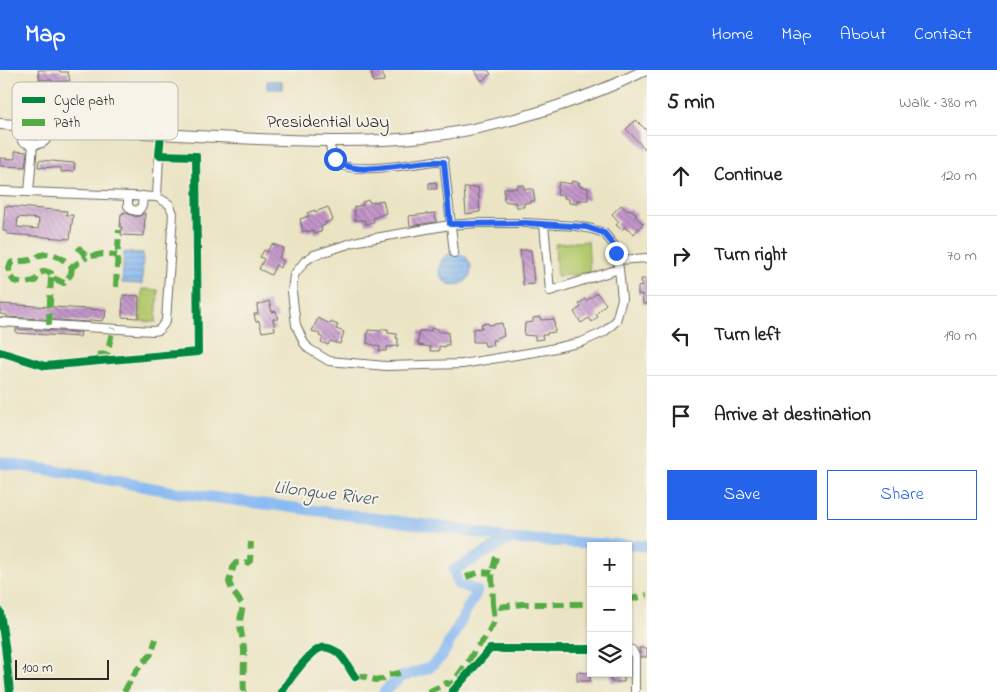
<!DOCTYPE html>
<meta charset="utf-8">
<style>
body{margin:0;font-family:"Indie Flower",sans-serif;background:#f6f6f6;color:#222}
.controls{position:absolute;right:15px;bottom:15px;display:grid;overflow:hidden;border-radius:0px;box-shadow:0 1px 4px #0004}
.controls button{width:45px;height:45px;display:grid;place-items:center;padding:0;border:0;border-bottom:1px solid #e0e0e0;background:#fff;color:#222;font:25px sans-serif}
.scale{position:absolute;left:15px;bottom:12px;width:94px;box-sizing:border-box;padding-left:5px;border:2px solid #2b2b2b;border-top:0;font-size:14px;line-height:18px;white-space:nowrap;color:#2b2b2b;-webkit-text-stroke:4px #f7f3e8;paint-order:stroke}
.stop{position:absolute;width:15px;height:15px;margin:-11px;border:4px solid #2563eb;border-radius:50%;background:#fff}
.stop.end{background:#2563eb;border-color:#fff;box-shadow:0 1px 5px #0008}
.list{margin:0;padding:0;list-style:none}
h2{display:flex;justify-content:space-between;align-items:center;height:65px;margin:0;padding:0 20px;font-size:21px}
h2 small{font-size:16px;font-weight:400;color:#767676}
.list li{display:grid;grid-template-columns:32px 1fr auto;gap:15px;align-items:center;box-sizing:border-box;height:80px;padding:0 20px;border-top:1px solid #e0e0e0}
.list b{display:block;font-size:19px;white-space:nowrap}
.list em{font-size:16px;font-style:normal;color:#767676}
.actions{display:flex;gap:10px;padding:15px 20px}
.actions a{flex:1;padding:11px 0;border:1px solid #2563eb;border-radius:0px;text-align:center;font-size:18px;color:#2563eb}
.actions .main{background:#2563eb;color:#fff}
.icon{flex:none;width:28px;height:28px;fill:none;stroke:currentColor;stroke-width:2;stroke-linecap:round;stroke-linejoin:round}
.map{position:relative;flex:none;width:647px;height:622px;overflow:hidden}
header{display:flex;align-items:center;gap:30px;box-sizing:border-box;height:70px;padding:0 25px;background:#2563eb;color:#fff}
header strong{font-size:24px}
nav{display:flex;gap:28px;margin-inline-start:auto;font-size:18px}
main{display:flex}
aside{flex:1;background:#fff}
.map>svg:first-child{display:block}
</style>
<header>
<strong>Map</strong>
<nav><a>Home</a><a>Map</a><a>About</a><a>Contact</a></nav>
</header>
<main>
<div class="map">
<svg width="647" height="622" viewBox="0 0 647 622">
<defs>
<pattern id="water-rules" width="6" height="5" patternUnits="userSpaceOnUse" patternTransform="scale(1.25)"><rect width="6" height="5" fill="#85b8f2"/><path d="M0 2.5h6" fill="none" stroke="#6d96c4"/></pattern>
<pattern id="building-back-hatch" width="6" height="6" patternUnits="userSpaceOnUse" patternTransform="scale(1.25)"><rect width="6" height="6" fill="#c295ca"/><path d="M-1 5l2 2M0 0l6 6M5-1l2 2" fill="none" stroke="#9e7aa4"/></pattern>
</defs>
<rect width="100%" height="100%" fill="#f7f3e8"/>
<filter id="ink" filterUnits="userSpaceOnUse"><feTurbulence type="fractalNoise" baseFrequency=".02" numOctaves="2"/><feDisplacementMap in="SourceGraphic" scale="10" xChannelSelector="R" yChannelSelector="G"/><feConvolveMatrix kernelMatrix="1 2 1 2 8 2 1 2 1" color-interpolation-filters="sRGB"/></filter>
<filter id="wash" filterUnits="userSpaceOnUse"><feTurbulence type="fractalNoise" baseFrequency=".0096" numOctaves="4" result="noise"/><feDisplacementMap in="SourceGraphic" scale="20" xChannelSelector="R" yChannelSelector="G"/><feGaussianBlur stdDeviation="1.12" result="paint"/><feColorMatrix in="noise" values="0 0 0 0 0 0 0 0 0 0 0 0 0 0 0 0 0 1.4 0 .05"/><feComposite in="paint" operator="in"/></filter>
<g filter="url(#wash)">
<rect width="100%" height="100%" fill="#ebe4c4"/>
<g fill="#b3c96d" stroke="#6f7a4c">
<path d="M588 171 590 204 557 206 555 174Z"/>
<path d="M142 219 158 220 156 252 140 251Z"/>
</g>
<g fill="url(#water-rules)" stroke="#58728e">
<rect x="267" y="11" width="15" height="8"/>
<path d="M124 182 143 183 142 214 122 213Z"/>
<circle cx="455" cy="199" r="16"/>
</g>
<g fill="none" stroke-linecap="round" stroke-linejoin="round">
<g stroke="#85b8f2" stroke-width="11">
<path d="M0 393 72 403 180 423 449 458 510 469 647 476"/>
<path d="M384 622 401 607 429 598 442 586 477 521 458 514 454 500 510 469"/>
</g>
</g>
<g id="blocks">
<g fill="url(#building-back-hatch)" fill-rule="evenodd">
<path d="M38 0H60V2H68L70 11 52 12V10H40Z"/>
<path d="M371 0H382L384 11 373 12Z"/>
<path d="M474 0H488L491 4 482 11Z"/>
<path d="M636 50 647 61V81L626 59Z"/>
<path d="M15 81 27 82 25 97 0 96V88L15 89Z"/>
<path d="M39 90 75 93 74 101 61 102V98L38 97Z"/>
<path d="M572 111 579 112V116L588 118V130H577V134L569 133V129L564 128 565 126 557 125 559 112 571 114Z"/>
<path d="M436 112 437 119H429V113Z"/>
<path d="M517 115H524V119H533L535 131H531V133H524V137H516V133L504 131V118H517Z"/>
<path d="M478 117 480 142 466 144 464 118Z"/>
<path d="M369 130 370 133 383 130 386 143 373 148 374 152 366 154 365 150H355L354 137 363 135 362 132Z"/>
<path d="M621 135 628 141 630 139 637 144 635 146 643 154 634 164 624 157 622 160 616 155 619 152 612 144Z"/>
<path d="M5 136 67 141 66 145H73L70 169 7 164V161H3ZM18 147 39 149 38 159 17 157Z"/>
<path d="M328 137 333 150 325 153V155L321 157 322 161 315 164 313 160 307 162 306 160 303 162 300 149 309 146 307 143 315 140V142Z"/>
<path d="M123 142 137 147 145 143 144 166 121 165 122 157H120L121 144H123Z"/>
<path d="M435 143 436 152 410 156 409 146Z"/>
<path d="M272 174 284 178 279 188 284 191 280 198 276 195 271 205 259 199 264 189 260 187 264 180 267 182Z"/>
<path d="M520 180H531L534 214 523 215Z"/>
<path d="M641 209H647V234H643L642 224 638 225V217L642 216Z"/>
<path d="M597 223 606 234 596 244 598 247 592 252 589 248 581 253 574 242 581 237 579 234 585 229 586 231Z"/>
<path d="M123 225 139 226 138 248 122 247Z"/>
<path d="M269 231 272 242 276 241 278 249H273L275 260 262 262 259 251 256 252 254 244H258L257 235Z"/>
<path d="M0 234 106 240 105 248H103L102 251 90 250 89 252 7 247V245L0 244Z"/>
<path d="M540 247 541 250 554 249 555 262 547 263V265H542L543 269 535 270V266L524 265 525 253 533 252V248Z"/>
<path d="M318 248 330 254 331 252 338 255 336 259 344 262 340 274 330 271 328 275 321 272 323 268 319 266 320 264 312 261Z"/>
<path d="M488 253 489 255 502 253 504 266 496 268 497 270H492L493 275 485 276 484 272H473V259L482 258 481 254Z"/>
<path d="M431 258 438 259V262H448L449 275H445V277L439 276V281H430L431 277 418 275 419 261H431Z"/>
<path d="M16 259 81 262 80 267 16 263Z"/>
<path d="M381 259H388V263L397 264 396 268H398V276L387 277 386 281H379L380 277 367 273 368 260 381 261Z"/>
<path d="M639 578H647V587H641Z"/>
<path d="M577 602 590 603V611H577Z"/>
<path d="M611 603 624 604V612H611Z"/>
</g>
</g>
</g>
<g filter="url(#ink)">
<use href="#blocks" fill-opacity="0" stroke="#6e6c61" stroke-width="1"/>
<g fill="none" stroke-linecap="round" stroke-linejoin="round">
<defs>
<g id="minor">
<path d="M20 55V65L22 71C29 75 41 76 46 70L48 57"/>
<path d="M329 71C331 80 332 91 341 95 357 102 402 96 420 93 429 92 435 90 444 91L454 183"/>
<path d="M0 121 157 127 169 134 173 143 166 251 159 260 153 261 0 252"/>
<path d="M29 122 33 74"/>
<path d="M128 126V136L132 140 138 141 142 136 143 126"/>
<path d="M157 127 159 85"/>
<path d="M477 153H527L576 156 592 159 604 163 614 175 619 199 622 229 616 251 604 262 582 272 546 280 462 294 386 296 329 291 309 279 304 273 296 255 292 222 294 205 305 191 314 185 358 171 450 155Z"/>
<path d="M544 154 550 221 619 199"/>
<path d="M618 190 647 188"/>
<path d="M0 282 45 296 198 282 196 86 159 85 161 64"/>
<path d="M0 542 5 576 10 622"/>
<path d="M628 579 632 580 635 586V622"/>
<path d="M282 622C288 611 309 582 321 578 327 576 335 580 339 584 346 590 349 599 355 607"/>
<path d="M452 622 490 579H591"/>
</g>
<path id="major" d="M0 54C86 60 171 65 257 69 312 71 367 73 423 67 497 59 580 32 646 0"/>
</defs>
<use href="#minor" stroke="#6e6c61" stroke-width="10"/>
<use href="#major" stroke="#6e6c61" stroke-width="12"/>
<use href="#minor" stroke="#fff" stroke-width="8"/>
<use href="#major" stroke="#fff" stroke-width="10"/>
<g stroke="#54ab44" stroke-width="6" stroke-dasharray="12 6" stroke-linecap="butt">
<path d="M78 177 87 187 103 184 117 185"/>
<path d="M72 197 71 204 64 213 51 207V203L45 201 40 203 35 211 24 213 14 211C9 205 7 201 11 193 17 190 23 192 30 190 34 189 37 187 41 185 53 181 64 189 72 197L87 187"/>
<path d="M116 217 119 160"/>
<path d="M49 255 51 207"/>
<path d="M97 285 107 284 113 258"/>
<path d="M496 487 492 503 493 534 500 537 522 534H591"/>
<path d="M466 507 480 502 492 503"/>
<path d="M628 530 647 525"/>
<path d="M355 607 362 606 376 610 383 609 388 605 400 603"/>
<path d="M124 622 136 601 151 584 156 569"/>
<path d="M244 622C243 610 244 598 244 586 245 575 241 565 240 554 240 548 242 541 243 535L233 522 229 512 234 495 236 493H247L250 491 251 472"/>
<path d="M428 622 447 613 451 615 468 592 476 578 484 570 495 550 493 534"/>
</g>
<defs>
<g id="cycleway">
<path d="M0 282 45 296 198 282 196 86 159 85 161 64"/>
<path d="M0 542 5 576 10 622"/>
<path d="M282 622C288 611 309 582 321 578 327 576 335 580 339 584 346 590 349 599 355 607"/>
<path d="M452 622 490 579H591"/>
</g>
</defs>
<use href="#cycleway" stroke="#f7f3e8" stroke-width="11"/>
<use href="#cycleway" stroke="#00873e" stroke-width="8"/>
</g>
</g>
<g fill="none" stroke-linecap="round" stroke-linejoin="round" filter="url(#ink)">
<path stroke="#2563eb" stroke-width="6" d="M335 89C355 111 417 88 444 92L450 154 526 153 586 157 604 163 614 175 616 183"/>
</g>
<g text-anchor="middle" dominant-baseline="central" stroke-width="4" stroke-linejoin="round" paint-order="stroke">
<g font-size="18" fill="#2b2b2b" stroke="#f7f3e8">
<text x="328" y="53">Presidential Way</text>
</g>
<g font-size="19" font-style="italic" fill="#465567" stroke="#f7f3e8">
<text transform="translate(325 424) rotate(7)">Lilongwe River</text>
</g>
</g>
<rect x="12" y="12" width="166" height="58" rx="8" fill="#f7f3e8" stroke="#bab7af" stroke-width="1"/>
<rect x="22" y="27" width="23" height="6" fill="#00873e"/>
<rect x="22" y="49" width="23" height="7" fill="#54ab44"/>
<g font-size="14" fill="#2b2b2b">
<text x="54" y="35">Cycle path</text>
<text x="54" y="57">Path</text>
</g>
</svg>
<div class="controls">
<button>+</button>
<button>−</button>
<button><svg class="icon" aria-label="layers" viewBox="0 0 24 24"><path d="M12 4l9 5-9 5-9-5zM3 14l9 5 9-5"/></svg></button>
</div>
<div class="scale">100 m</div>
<div class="stop" style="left:335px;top:89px"></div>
<div class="stop end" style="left:616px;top:183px"></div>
</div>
<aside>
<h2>5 min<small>Walk · 380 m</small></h2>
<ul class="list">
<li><svg class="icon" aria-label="ahead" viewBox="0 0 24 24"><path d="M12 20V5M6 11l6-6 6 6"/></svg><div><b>Continue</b></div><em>120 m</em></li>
<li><svg class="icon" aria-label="right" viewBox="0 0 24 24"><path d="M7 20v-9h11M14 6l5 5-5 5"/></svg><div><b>Turn right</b></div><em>70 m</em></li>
<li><svg class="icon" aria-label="left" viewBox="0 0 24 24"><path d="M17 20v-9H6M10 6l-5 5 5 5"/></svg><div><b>Turn left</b></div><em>190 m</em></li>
<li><svg class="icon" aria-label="arrive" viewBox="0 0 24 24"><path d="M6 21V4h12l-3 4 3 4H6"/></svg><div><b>Arrive at destination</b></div></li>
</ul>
<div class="actions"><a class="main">Save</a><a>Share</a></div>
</aside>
</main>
